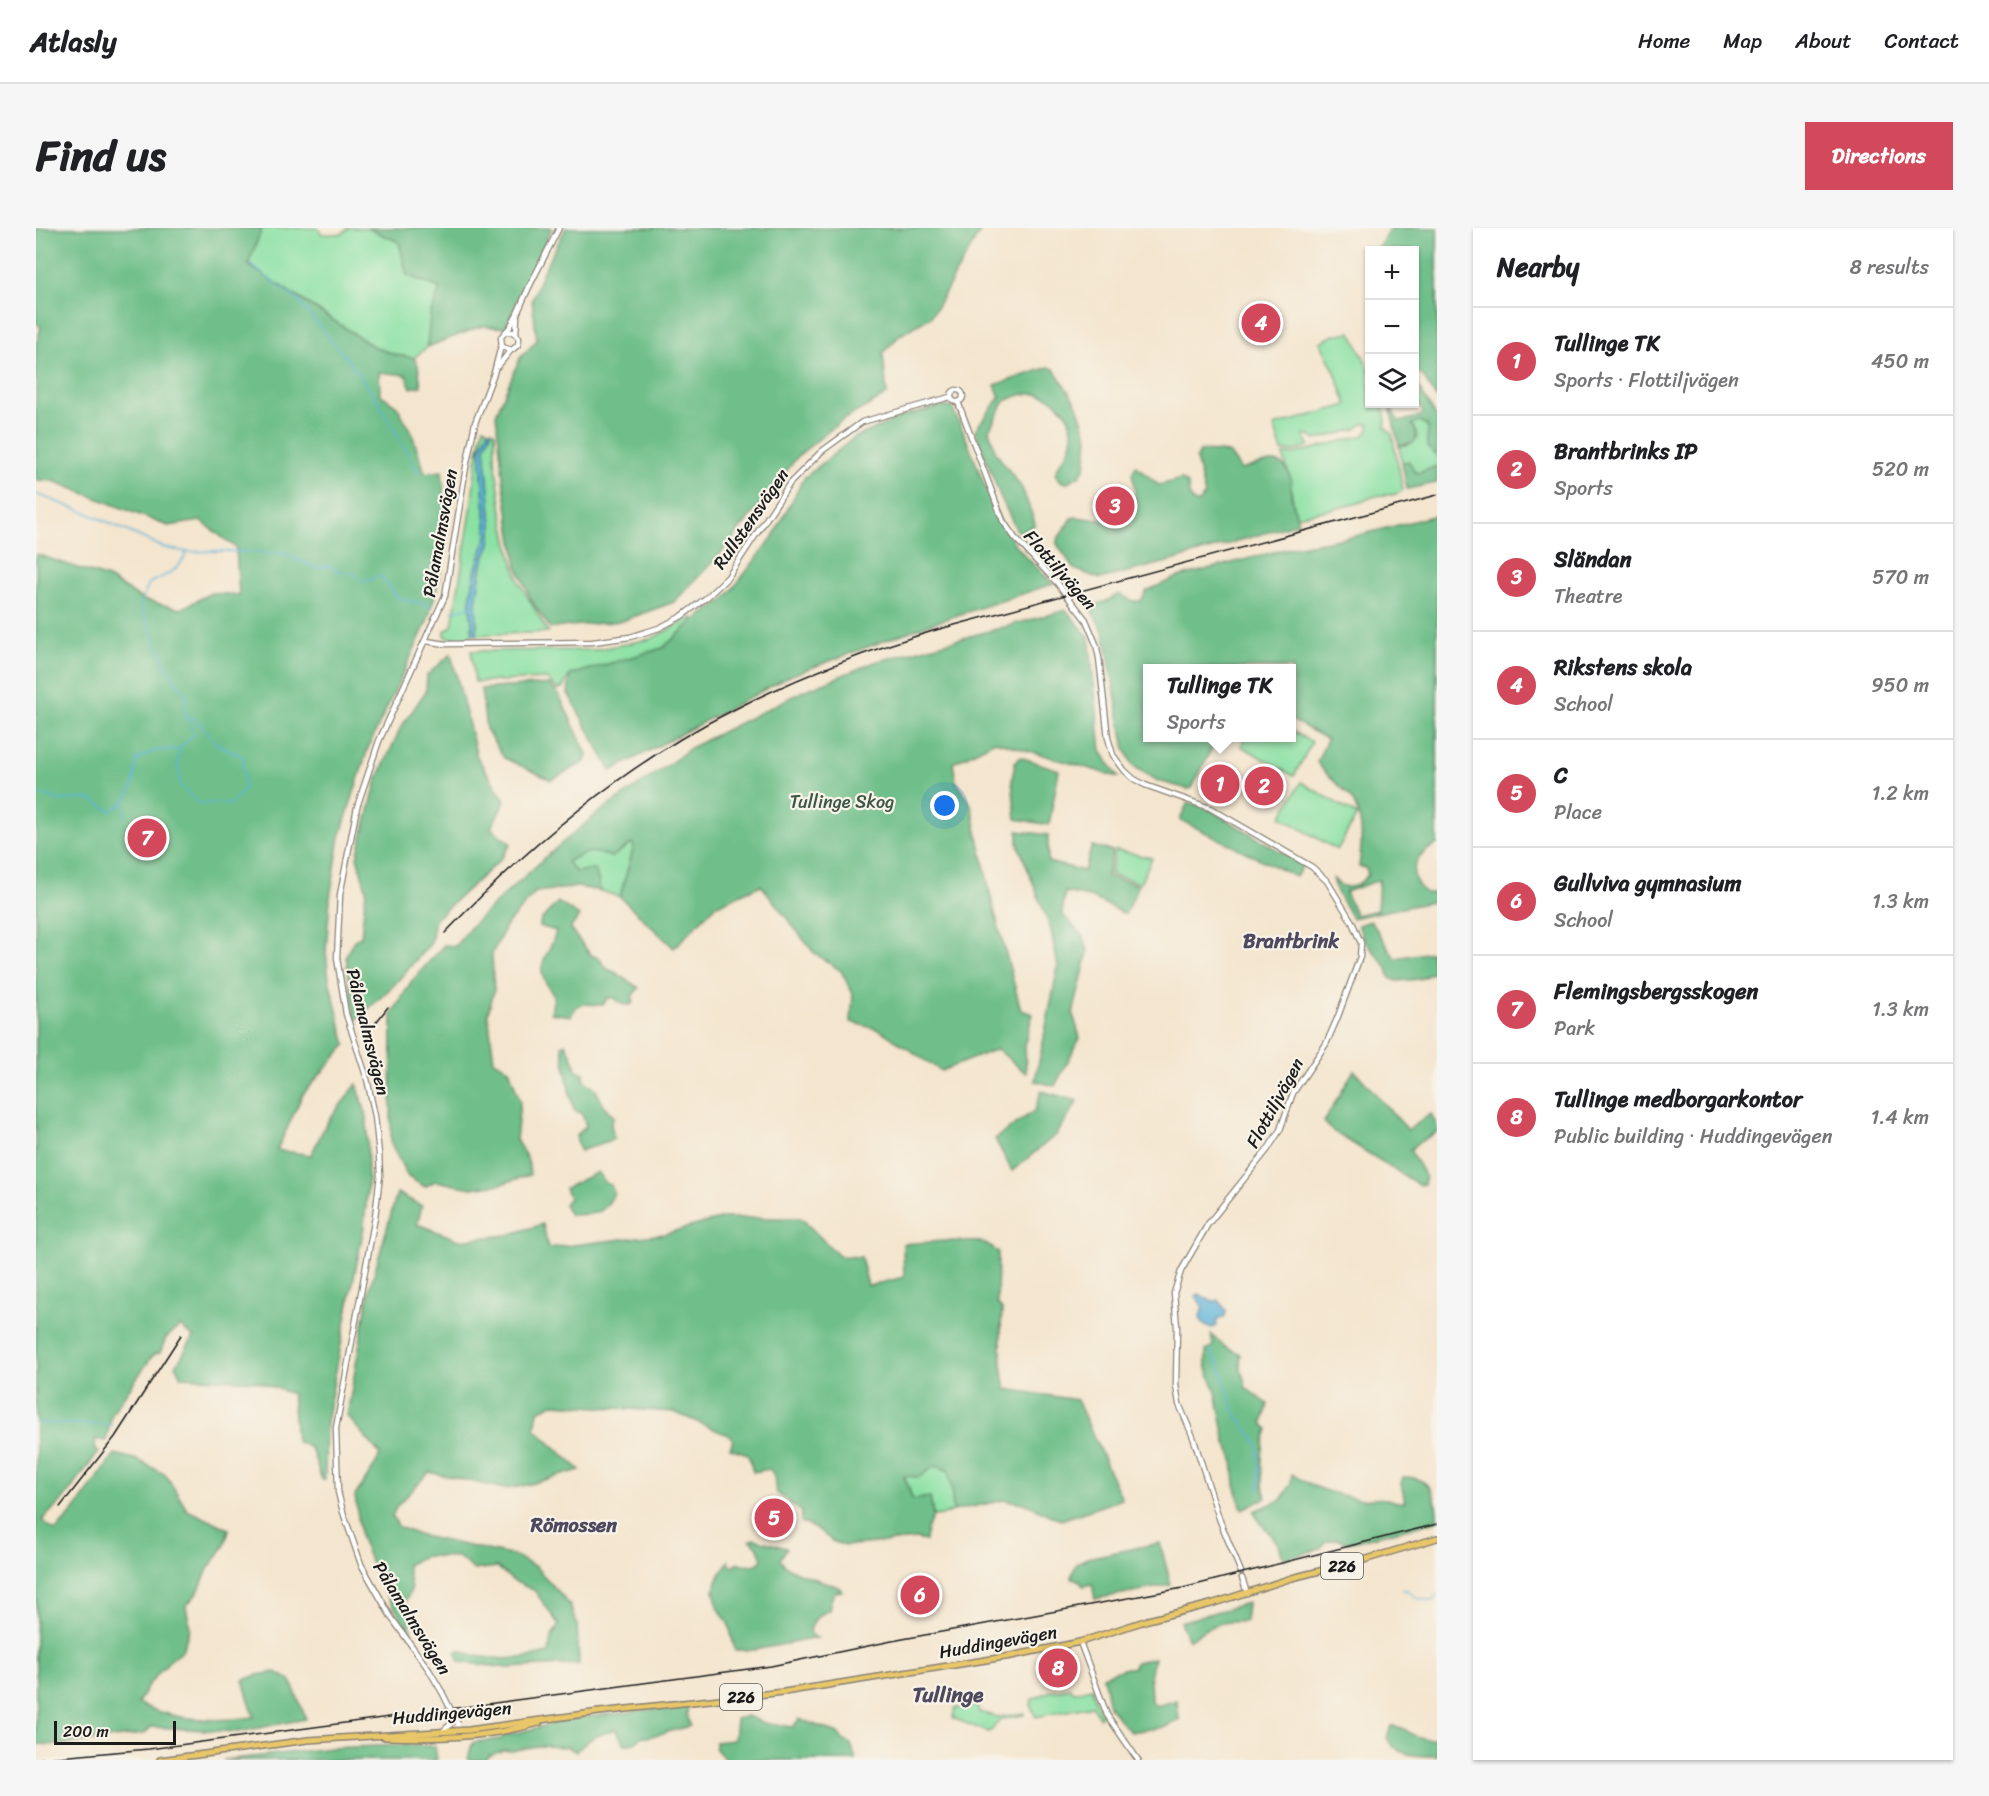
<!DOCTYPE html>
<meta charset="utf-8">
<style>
body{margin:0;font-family:Sriracha,sans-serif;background:#f6f6f6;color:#202124}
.controls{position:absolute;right:18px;top:18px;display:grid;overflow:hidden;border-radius:0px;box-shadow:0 2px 4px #0004}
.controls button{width:54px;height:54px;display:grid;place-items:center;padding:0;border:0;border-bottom:2px solid #e0e0e0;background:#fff;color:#202124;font:30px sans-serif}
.scale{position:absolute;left:18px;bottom:15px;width:122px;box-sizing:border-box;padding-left:6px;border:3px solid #1c1c1c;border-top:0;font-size:16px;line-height:21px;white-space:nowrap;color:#1c1c1c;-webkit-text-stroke:4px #f7f3e8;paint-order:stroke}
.you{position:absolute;left:909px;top:578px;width:21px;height:21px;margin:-15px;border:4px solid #fff;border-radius:50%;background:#1a73e8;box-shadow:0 0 0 9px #1a73e833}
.badge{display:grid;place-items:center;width:39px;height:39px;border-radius:50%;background:#d1495b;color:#fff;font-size:20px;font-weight:700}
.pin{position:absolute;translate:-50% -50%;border:3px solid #fff;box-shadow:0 2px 6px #0006}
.popup{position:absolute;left:1107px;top:436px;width:153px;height:78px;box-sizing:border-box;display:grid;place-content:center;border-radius:0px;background:#fff;filter:drop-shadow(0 2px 4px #0005);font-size:20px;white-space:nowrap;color:#757577}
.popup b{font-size:22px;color:#202124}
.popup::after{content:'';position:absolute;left:50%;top:100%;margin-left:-12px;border:12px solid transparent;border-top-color:#fff}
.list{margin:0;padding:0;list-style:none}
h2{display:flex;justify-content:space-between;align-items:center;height:78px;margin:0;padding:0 24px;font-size:26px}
h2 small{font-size:20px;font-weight:400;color:#757577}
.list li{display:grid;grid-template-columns:39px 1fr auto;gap:18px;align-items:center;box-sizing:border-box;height:108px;padding:0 24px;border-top:2px solid #e0e0e0}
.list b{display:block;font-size:22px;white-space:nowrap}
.list p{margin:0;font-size:20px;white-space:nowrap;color:#757577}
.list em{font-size:20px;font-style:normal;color:#757577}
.icon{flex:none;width:33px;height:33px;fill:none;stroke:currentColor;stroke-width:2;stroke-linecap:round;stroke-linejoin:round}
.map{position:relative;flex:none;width:1401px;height:1532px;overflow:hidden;border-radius:0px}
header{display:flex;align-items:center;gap:36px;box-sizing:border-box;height:84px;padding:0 30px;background:#fff;border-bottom:2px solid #e0e0e0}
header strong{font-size:28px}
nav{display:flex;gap:33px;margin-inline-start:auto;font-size:21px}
.intro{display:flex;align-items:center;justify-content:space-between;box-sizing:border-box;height:144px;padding:0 36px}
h1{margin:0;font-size:42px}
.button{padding:15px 27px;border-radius:0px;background:#d1495b;color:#fff;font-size:21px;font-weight:700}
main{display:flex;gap:36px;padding:0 36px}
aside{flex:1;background:#fff;border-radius:0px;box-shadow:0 2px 4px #0004}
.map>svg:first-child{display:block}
</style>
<header>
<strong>Atlasly</strong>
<nav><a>Home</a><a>Map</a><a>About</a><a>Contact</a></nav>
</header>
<div class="intro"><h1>Find us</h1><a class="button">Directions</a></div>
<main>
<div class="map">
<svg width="1401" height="1532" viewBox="0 0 1401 1532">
<rect width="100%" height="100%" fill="#f7f3e8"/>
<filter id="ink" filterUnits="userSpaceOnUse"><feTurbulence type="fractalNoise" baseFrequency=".0167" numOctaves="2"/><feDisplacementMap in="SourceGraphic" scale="12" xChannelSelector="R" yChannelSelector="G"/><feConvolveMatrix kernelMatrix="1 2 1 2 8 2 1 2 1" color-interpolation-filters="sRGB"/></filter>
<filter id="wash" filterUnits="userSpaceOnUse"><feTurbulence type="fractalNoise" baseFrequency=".008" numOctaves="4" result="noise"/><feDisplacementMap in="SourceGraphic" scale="24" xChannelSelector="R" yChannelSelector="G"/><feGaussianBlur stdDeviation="1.35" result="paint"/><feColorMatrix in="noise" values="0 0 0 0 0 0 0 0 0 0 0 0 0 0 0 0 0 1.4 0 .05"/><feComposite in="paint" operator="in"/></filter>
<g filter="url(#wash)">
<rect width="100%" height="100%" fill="#f4e5ce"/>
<g fill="#8be1a4" stroke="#547e60" stroke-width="1.5">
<path d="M226 0H282L286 6H306L312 0H331L363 14 371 47 404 60 394 88 391 119 378 130 360 127 338 119 212 37Z"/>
<path d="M1315 104 1333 141 1334 176H1347L1350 192 1349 199 1356 206 1367 262C1359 270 1349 265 1340 268 1333 269 1328 274 1322 275 1302 281 1281 284 1260 288 1255 267 1254 247 1247 227L1261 225 1328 207 1333 202V196L1328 195 1320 201 1280 212 1273 207H1268L1273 217C1265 223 1256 224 1246 223L1238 198 1311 177 1299 144 1284 114 1298 107Z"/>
<path d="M1379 193H1384L1392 198 1391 219 1398 226H1401V238L1383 245 1379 244 1373 234 1366 235 1363 218 1374 216 1381 210 1379 200 1376 196Z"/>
<path d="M448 199 453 202 444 221 451 309 440 340 434 373 437 407 424 411 409 409V403L416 398 435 283 441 227Z"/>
<path d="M456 202 459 204V231L466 284 475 327 483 354 512 404 441 407 440 374 446 336 454 315 456 298 449 220Z"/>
<path d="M657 389V393L627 420 534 447 527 459 522 462 511 451 439 454 435 423 558 422 615 411Z"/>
<path d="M1256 503 1276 514 1258 548 1205 518 1210 510H1256Z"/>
<path d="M1265 554 1321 587 1301 622 1245 589Z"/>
<path d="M596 615 598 618 584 669 565 663 559 641 540 644 530 634C550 623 554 621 576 629Z"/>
<path d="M1080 622 1116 630 1104 655 1074 646Z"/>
<path d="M899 1238 912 1242 916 1262 917 1283 908 1287 897 1288 894 1269 877 1272 868 1247 883 1249Z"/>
<path d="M1034 1460 1038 1464 1056 1460 1058 1470 1066 1487 1063 1489 1056 1478 1000 1489 995 1479 996 1471 1015 1463Z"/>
<path d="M941 1478 943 1484 963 1489 988 1485V1487C975 1489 963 1489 956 1502L952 1504 917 1490 919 1480Z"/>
</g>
<g fill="#70bf8a" stroke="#466e53" stroke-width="1.5" fill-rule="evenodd">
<path d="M0 0H226L212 37 338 119 360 127 378 130 382 137 385 158 375 160 370 147 343 144 344 166 361 178 376 206 389 245 406 243 412 303 403 353 391 394 332 520 304 609 294 670 290 724 293 752 310 817 267 866 241 922 275 927 290 896 321 856 331 889 332 955 328 998 290 1194 289 1252H286L275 1220 260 1213 256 1166 221 1153 145 1149 140 1138 157 1109 144 1098 130 1110 124 1125 117 1127 76 1185 70 1213 60 1211 58 1222 63 1223 27 1272 6 1292 19 1303 34 1288 79 1226 102 1232 130 1247 151 1282 193 1301 189 1317 172 1341 162 1364 150 1378 154 1400 146 1423 133 1433 112 1457 102 1475C137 1493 180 1494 218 1489L207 1452 221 1447 240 1444 255 1453 270 1491 202 1504 115 1499 108 1506 24 1517 0 1516V326L72 350 107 372 145 381 175 365 203 367 200 320 165 293 132 298 17 253 0 252V117L5 99 0 95Z"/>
<path d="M331 0H516L469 100 446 98 391 119 394 88 404 60 371 47 363 14Z"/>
<path d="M530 0H946L895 89 864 107 847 125 851 167 808 191 763 227 686 324 638 374 586 393 514 400 496 374 481 338 468 258 460 186 484 130 501 112 496 72 506 45Z"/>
<path d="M1354 0H1401V171L1386 147 1379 143 1378 22H1341Z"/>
<path d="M1013 139 1018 141 1041 177 1052 210 1049 240 1043 248 1030 255 1025 253 1019 246C1022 234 1035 225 1036 213 1039 187 1018 163 991 166 984 166 976 170 969 173L953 202 960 225 986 260 998 292 999 297 984 304 981 303 964 268 939 202 964 169 959 157Z"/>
<path d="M1383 160 1401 190V226H1398L1391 219 1392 198 1384 193 1376 196C1380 202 1382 208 1378 214L1363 218 1353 176H1355L1358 186 1363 194 1385 188 1387 183 1379 173V165Z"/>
<path d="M906 178 916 180C936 217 946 259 966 296 977 319 1000 338 1017 356L891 397 756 447 575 543 532 465 534 447 627 420 657 393 689 371 737 309 768 250 818 210 868 188Z"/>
<path d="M1168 223 1193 225 1205 242C1222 237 1247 224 1254 248 1256 254 1254 261 1255 267 1257 276 1260 286 1262 295L1139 332 1064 351 1038 341 1021 316V312L1036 290 1040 289 1087 295C1101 276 1101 268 1096 245L1100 238 1123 257 1145 251 1152 257 1153 266 1157 274 1161 275 1169 267 1160 231 1164 224Z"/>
<path d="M1373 233 1379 244 1383 245 1401 238V255L1371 261 1366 235Z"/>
<path d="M1401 287V616C1379 628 1368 645 1389 665H1401V673L1316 690 1301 664 1297 650C1308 665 1322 659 1332 647L1330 640 1323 639C1326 615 1329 590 1314 569 1304 557 1290 548 1281 534L1291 511 1256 492V440H1112V510H1181L1156 560 1152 561 1122 553 1097 538 1089 521 1068 404 1054 380 1057 377 1069 374 1083 366 1097 373H1105L1110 363 1142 349 1257 319 1316 309ZM1343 652 1341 682 1320 687 1309 664Z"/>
<path d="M1030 382 1053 409 1065 523 1082 549 959 513 917 535 920 553 935 576 956 674 985 782 997 786 989 815 990 845 961 821 905 843 844 802 815 794 817 766 805 743 778 725 725 657 679 678 638 720 584 669 598 618 596 615 576 629C554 622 550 623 531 634L540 644 559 641 565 663 542 659 500 664 471 696 456 726 458 763 452 785 458 833 473 841 484 873 480 912 492 932 494 947 465 956 436 960 399 953 389 959 372 949 355 916 356 786 375 754 408 717 419 718 440 693 513 626 562 585 625 542 656 519 765 464 839 434Z"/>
<path d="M415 426 441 529 469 573 455 600 475 616 464 632 399 691 395 715 358 757 319 793 310 728 318 712 325 709 330 661 321 629 341 552 364 501 390 463 391 447Z"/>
<path d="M513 456 523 467 551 526 549 534 515 552 468 530 450 501 445 461Z"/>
<path d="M984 529 1023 542 1013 597 980 591 976 552 979 534Z"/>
<path d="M1152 574 1174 582 1267 637 1260 649 1144 592Z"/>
<path d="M982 603 1012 607V634L1048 643 1056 618 1077 623 1071 648 1103 657 1089 686 1057 670 1029 664 1026 686 1048 709 1052 724 1037 786 1044 810 1019 858 999 853 1022 739 1015 702 982 616Z"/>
<path d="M522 674 543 688 534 701 555 727 563 730 571 741C583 744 592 754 603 760L596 768 598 774 594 777 586 776 577 769 571 771 567 777 546 776 540 779 535 788 515 785 518 768C513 760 505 750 506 740 506 731 518 715 520 703L503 698 506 691Z"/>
<path d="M1335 693 1359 730 1395 724 1398 744 1384 751 1361 753 1354 750 1350 738 1329 713 1322 697Z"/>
<path d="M529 815 538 832 540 843 548 845V852L560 862 568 878 578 889 575 896 578 911 544 923 540 908 550 898 546 886 538 882 533 862 526 818Z"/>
<path d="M1318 842 1372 902 1395 886 1401 899V904L1380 916 1374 922 1389 949 1388 956 1383 957 1295 902 1288 894Z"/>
<path d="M1005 863 1042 873 1021 906 976 943 959 911 999 882Z"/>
<path d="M562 944 569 955 575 957 578 965C566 990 559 985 534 987L528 976 533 970 529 960Z"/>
<path d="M361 965 386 978 381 996 423 1012 472 1007 507 996 512 1020 628 1006 687 990H765L803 1028 825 1029 832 1058 868 1049 867 1016 907 1013 947 1014 962 1024 961 1075 966 1082C964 1109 964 1134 970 1161L1041 1172 1086 1271 1025 1292 988 1275 968 1272 917 1283 916 1262 912 1242 899 1238 883 1249 868 1248 877 1272 894 1269 897 1288 891 1301 890 1313 880 1311 809 1318 796 1313 784 1303 765 1294 766 1284 740 1264 738 1249 734 1241 717 1244 712 1226 694 1220 697 1212 694 1208 638 1184 517 1176 502 1183 499 1201 544 1242 487 1258 469 1261 393 1244 361 1278 356 1288 363 1299 382 1307 479 1328 500 1339 533 1376 541 1396 543 1436 472 1440 424 1434 420 1424 423 1422C450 1434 485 1432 513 1425L515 1410 523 1397 499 1363 476 1352 461 1339 438 1342 422 1329 388 1328 371 1337 375 1362 368 1377 374 1382 375 1408 340 1348 325 1310 319 1268 340 1236 344 1226 311 1188 333 1063Z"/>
<path d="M1175 1106 1189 1119 1205 1126C1202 1141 1208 1146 1210 1160L1232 1176 1227 1195 1232 1201C1224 1222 1224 1249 1230 1270L1206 1281 1199 1256 1197 1231 1190 1215 1180 1164 1170 1137V1123L1177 1118Z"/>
<path d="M1256 1246C1277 1261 1302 1267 1327 1271 1335 1272 1344 1269 1351 1271 1360 1273 1359 1275 1369 1274L1365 1255 1367 1249C1396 1249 1401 1267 1401 1293L1312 1315 1301 1311 1291 1313 1284 1321 1247 1331C1243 1306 1225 1303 1218 1283L1245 1272 1255 1255Z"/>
<path d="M719 1311 751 1320 744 1331C751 1346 789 1352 804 1360L806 1363 799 1364 795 1372 793 1382C781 1388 780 1388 774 1402L776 1408 781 1410 718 1422H699L693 1397 682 1379 678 1363 682 1350 693 1332 692 1335 696 1338 702 1335 717 1338 724 1334 726 1330 721 1318 714 1312Z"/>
<path d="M1124 1315 1135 1357 1059 1371 1056 1356 1047 1358 1044 1353 1035 1349 1041 1335 1051 1330Z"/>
<path d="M1211 1375 1209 1394C1183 1392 1173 1399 1152 1412L1144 1394Z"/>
<path d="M1118 1430 1114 1449 1115 1473 1121 1478 1141 1472 1143 1492 1129 1499 1094 1504 1073 1479 1067 1448 1090 1440H1096L1100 1434Z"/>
<path d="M652 1477 651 1486 654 1498 612 1509 606 1508C602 1515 597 1517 589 1516L579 1501 556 1510 540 1523 533 1521V1519L501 1518 475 1523 467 1522 453 1528 450 1532H432L435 1519 438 1514 465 1511 467 1508 541 1490Z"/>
<path d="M711 1488 728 1495 757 1499 763 1491 802 1505 807 1512 815 1516 820 1532H690L679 1520V1514L698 1512 700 1491Z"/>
<path d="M1355 1498C1367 1499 1368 1501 1377 1507 1383 1512 1394 1511 1401 1511V1528C1382 1528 1361 1529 1351 1510Z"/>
<path d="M362 1517 399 1518 401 1532H187L295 1520Z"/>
</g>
<g fill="#5eb4da" stroke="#3d687b" stroke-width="1.5">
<path d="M453 202H456L449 220 456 298 454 315 446 336 440 374 441 407H437L434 373 440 340 451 309 444 221Z"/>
<path d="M1163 1066 1176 1074 1183 1072 1190 1083 1189 1088 1180 1093 1181 1098 1176 1100 1166 1096 1164 1088 1167 1079 1160 1068Z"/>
</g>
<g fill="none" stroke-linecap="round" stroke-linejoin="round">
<g stroke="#5eb4da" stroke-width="1.5">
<path d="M214 36 261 72 312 132 338 167 383 245"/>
<path d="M0 266 51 285 129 320 151 324 180 323 223 324 232 326 246 325 281 340 295 338 301 343 315 344 328 354 345 348 362 370 396 378"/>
<path d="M416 383 440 378"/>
<path d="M143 522 142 532 144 558 163 575 194 576 208 562 207 529 180 515 158 490 151 489"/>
<path d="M0 565 24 572 54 571 75 583C99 569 97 558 101 532L118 523 143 521 158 506 148 484 151 468 131 439 104 378 113 355C130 348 144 342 151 324"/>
<path d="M88 575 89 589"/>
<path d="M1174 1122 1184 1138 1198 1184 1219 1211 1222 1219 1224 1261"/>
<path d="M0 1195 77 1197"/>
<path d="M1367 1362H1371L1381 1370 1396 1373 1401 1368"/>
</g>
</g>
</g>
<g filter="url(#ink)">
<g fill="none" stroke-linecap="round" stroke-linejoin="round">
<defs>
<g id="minor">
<path d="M470 104H477L483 110 482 117 476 122 466 119 465 109 474 99 481 86 493 59 523 0"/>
<path d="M480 106 481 89"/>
<path d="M462 138 475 122"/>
<circle cx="921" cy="168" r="6"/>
<path d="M922 174 967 293 979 310 1022 356 1050 392 1060 416 1063 430 1072 510 1077 527 1089 543 1098 551 1109 557 1174 580 1276 639 1291 653 1316 694 1325 715 1324 729 1301 791 1290 816 1257 865 1244 902 1232 921 1172 996 1145 1043 1138 1065 1141 1099 1140 1157 1143 1176 1157 1209 1184 1293 1205 1344"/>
<path d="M390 413 410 416 557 414 594 409 623 400 646 388 670 370 692 349 754 255 786 223 826 194 914 169"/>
<path d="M1206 1350 1211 1365"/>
<path d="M1044 1414 1071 1487 1102 1532"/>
<path d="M406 1464 393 1442 355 1389 325 1336 307 1284 302 1264 300 1200 339 989 344 947 343 926 339 888 331 851 310 786 301 730 304 667 321 579 343 513 409 368 430 239 439 195 458 145 465 118"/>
<path d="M407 1503 414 1497 416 1488"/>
</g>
<g id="major">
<path d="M349 1509C404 1511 449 1510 503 1495"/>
<path d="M124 1532 272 1512 433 1502 563 1484 748 1464 975 1428 1044 1414 1112 1392 1175 1376 1256 1350 1331 1331 1401 1310"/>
</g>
</defs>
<use href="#minor" stroke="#888075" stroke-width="7"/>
<use href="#major" stroke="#888075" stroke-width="8"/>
<use href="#minor" stroke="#fff" stroke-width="4.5"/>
<use href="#major" stroke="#e9c769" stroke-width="5"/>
<g stroke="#1c1c1c" stroke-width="1.5">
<path d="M409 705C493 617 588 537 697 482 762 449 830 423 900 402L1401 267"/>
<path d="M331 806 352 779"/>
<path d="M24 1279 79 1209 145 1107"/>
<path d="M0 1531 113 1521 735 1438 856 1413 1147 1360 1401 1296"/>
</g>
<defs>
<path id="minor-bridge" d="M406 1464 422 1496"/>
</defs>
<use href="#minor-bridge" stroke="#888075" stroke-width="7" stroke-linecap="butt"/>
<use href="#minor-bridge" stroke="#fff" stroke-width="4.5"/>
</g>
</g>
<g text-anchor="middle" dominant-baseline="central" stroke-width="4.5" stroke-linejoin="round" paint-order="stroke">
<g fill="#f7f3e8" stroke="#5e5c59" stroke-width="1.5">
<rect x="1285" y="1325" width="42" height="26" rx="4.5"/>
<rect x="684" y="1456" width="42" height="26" rx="4.5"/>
</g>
<g font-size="16" font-weight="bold" fill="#1c1c1c">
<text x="1306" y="1338">226</text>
<text x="705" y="1469">226</text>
</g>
<g font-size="18" fill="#1c1c1c" stroke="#f7f3e8">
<text transform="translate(715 291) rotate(-55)">Rullstensvägen</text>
<text transform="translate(404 305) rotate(-80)">Pålamalmsvägen</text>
<text transform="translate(1024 342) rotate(49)">Flottiljvägen</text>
<text transform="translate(332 804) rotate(76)">Pålamalmsvägen</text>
<text transform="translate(1239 875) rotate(-61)">Flottiljvägen</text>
<text transform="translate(376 1390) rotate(58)">Pålamalmsvägen</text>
<text transform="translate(962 1414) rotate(-10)">Huddingevägen</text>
<text transform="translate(416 1485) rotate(-5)">Huddingevägen</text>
</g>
<g font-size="18" fill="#3d5745" stroke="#f7f3e8">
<text x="806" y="574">Tullinge Skog</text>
</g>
<g font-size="20" font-weight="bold" fill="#4f4960" stroke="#f7f3e8">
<text x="1255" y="713">Brantbrink</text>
<text x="538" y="1297">Römossen</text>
</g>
<g font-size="21" font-weight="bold" fill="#4f4960" stroke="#f7f3e8">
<text x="912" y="1467">Tullinge</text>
</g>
</g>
</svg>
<div class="controls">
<button>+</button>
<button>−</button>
<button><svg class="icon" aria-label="layers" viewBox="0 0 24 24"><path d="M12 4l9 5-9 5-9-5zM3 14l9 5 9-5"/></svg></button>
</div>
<div class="scale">200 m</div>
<div class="you"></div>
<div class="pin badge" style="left:1184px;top:556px">1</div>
<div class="popup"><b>Tullinge TK</b>Sports</div>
<div class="pin badge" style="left:1228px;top:558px">2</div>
<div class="pin badge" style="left:1079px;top:278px">3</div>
<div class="pin badge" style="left:1225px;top:95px">4</div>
<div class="pin badge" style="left:738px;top:1290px">5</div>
<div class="pin badge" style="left:884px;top:1367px">6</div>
<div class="pin badge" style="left:111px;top:610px">7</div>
<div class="pin badge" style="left:1022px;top:1440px">8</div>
</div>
<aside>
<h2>Nearby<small>8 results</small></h2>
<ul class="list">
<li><span class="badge">1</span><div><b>Tullinge TK</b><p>Sports · Flottiljvägen</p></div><em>450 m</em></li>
<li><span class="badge">2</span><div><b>Brantbrinks IP</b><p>Sports</p></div><em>520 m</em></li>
<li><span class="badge">3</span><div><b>Sländan</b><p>Theatre</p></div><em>570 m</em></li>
<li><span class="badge">4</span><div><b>Rikstens skola</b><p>School</p></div><em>950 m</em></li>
<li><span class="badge">5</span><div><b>C</b><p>Place</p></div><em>1.2 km</em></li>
<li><span class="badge">6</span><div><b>Gullviva gymnasium</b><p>School</p></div><em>1.3 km</em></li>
<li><span class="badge">7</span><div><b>Flemingsbergsskogen</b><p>Park</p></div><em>1.3 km</em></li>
<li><span class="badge">8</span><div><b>Tullinge medborgarkontor</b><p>Public building · Huddingevägen</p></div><em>1.4 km</em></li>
</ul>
</aside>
</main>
